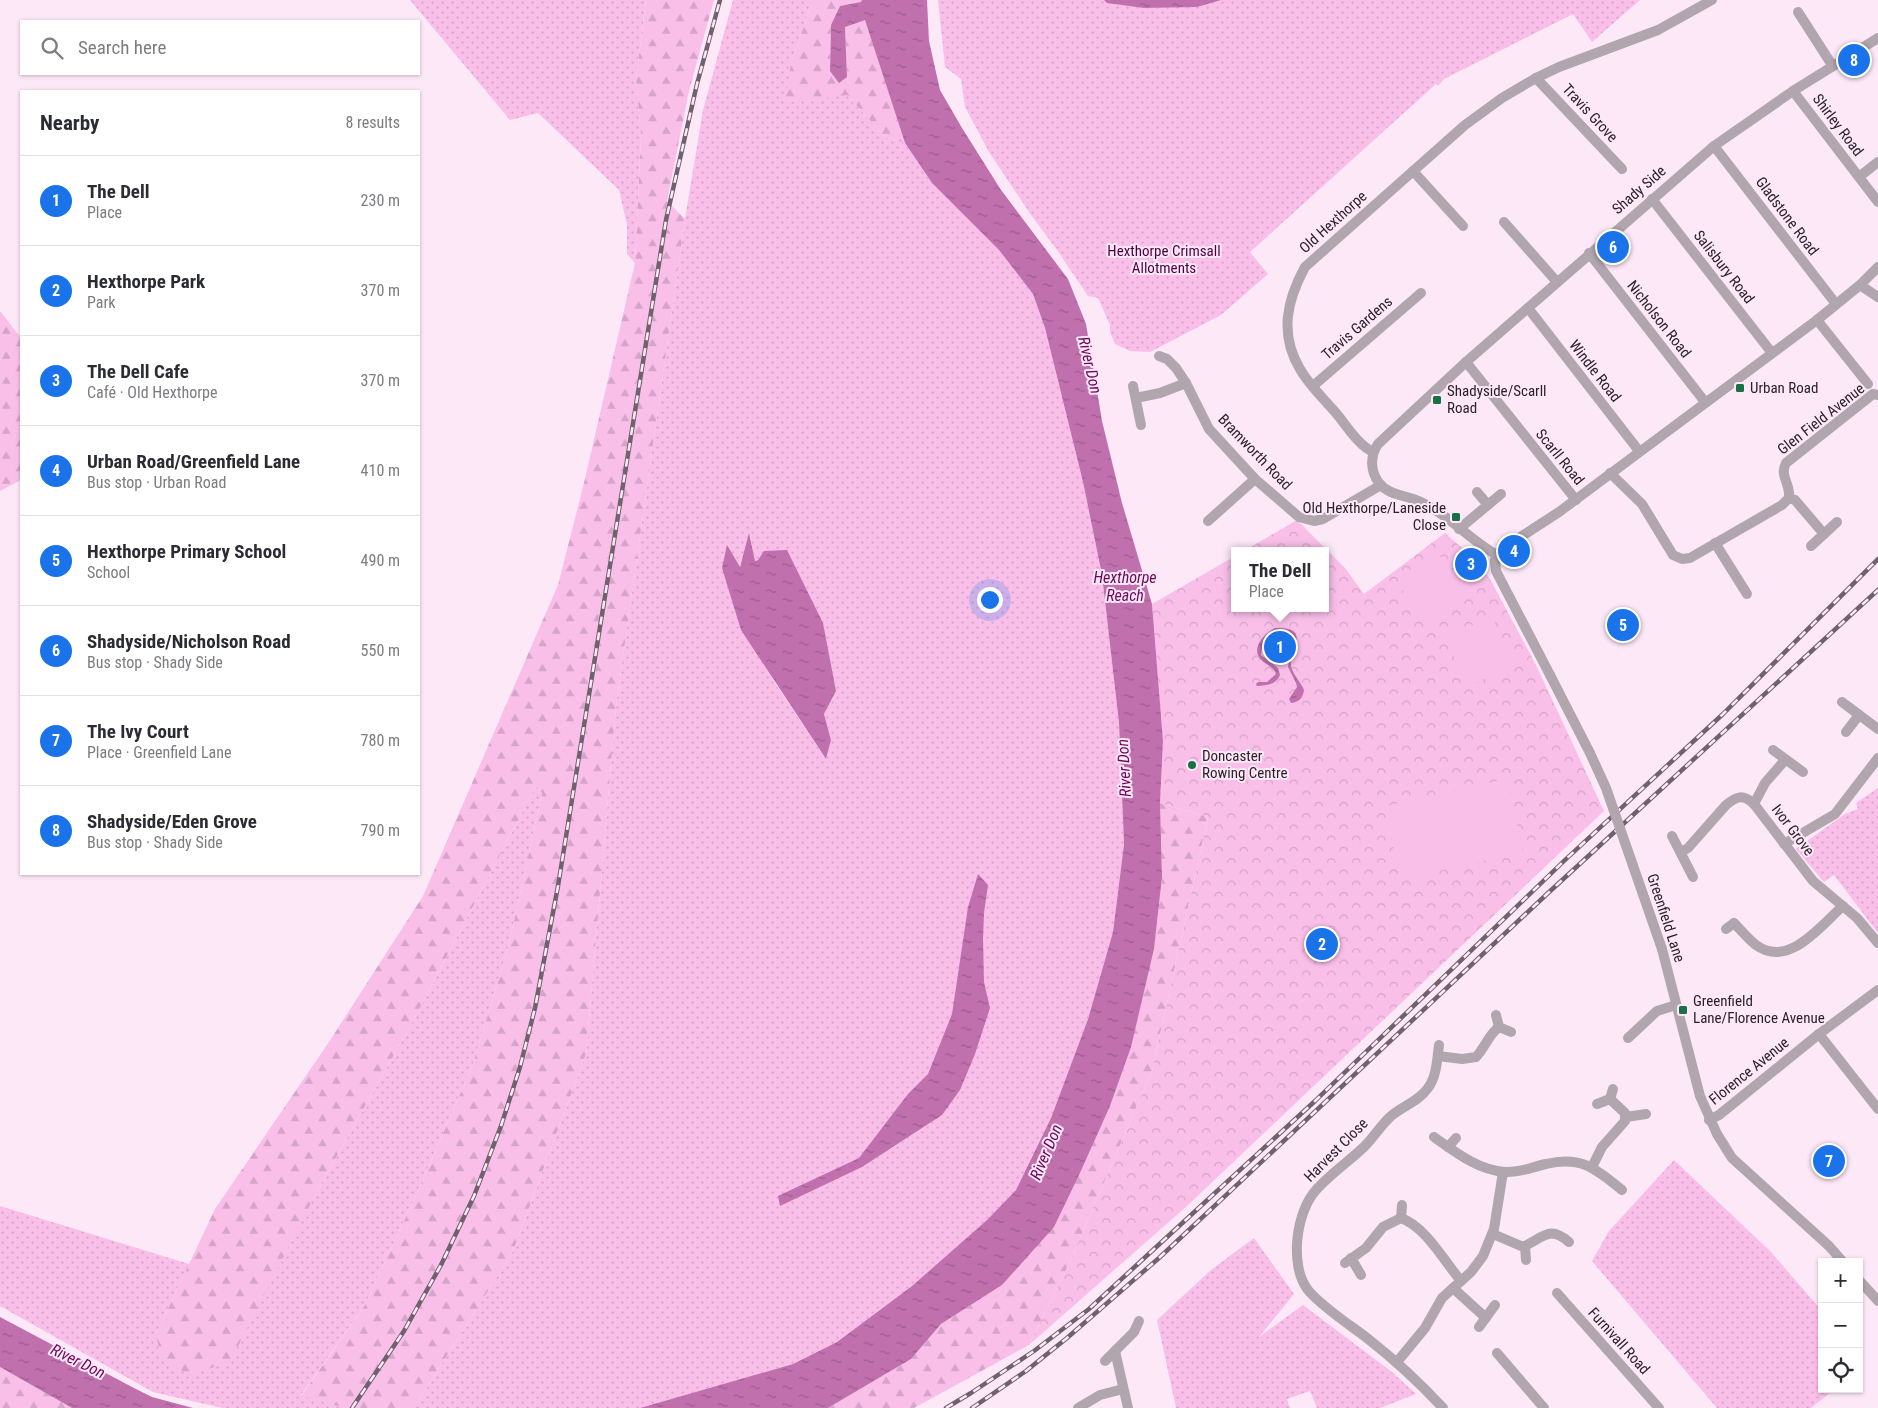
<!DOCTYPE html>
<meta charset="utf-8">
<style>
body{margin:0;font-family:"Roboto Condensed",sans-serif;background:#f2f2f3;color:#2b2b33}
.controls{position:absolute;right:15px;bottom:15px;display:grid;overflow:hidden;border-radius:0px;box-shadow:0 1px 4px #0004}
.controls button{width:45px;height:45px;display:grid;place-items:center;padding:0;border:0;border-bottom:1px solid #e1e1e2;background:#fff;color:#2b2b33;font:25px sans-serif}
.you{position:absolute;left:989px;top:599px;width:18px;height:18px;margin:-12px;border:4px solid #fff;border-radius:50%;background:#1a73e8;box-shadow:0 0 0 8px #1a73e833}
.badge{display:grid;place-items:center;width:32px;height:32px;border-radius:50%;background:#1a73e8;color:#fff;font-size:16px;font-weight:700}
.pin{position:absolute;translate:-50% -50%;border:2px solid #fff;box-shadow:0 1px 5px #0006}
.popup{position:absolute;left:1231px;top:547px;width:98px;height:65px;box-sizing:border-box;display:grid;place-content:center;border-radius:0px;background:#fff;filter:drop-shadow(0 1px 4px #0005);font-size:16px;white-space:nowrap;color:#7c7c81}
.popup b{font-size:19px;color:#2b2b33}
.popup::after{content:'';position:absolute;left:50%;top:100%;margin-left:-10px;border:10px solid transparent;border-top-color:#fff}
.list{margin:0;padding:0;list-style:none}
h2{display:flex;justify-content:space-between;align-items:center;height:65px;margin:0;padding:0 20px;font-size:21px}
h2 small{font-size:16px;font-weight:400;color:#7c7c81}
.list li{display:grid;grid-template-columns:32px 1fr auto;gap:15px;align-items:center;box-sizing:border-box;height:90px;padding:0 20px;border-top:1px solid #e1e1e2}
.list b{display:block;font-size:19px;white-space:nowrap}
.list p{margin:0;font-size:16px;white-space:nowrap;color:#7c7c81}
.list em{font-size:16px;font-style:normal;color:#7c7c81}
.icon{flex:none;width:28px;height:28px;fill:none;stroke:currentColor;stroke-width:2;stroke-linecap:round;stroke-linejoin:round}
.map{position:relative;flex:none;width:1878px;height:1408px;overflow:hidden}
.search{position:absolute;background:#fff;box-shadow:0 1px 4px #0004;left:20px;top:20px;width:400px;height:55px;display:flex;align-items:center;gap:12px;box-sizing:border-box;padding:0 18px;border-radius:0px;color:#7c7c81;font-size:19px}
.panel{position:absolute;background:#fff;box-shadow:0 1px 4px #0004;left:20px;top:90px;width:400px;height:785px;border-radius:0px}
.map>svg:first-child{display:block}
</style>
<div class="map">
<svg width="1878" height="1408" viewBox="0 0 1878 1408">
<defs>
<pattern id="grass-dots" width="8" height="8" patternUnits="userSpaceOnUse" patternTransform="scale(1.25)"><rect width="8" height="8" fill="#f9bfe9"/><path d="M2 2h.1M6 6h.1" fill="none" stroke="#d6a4c8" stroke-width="1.8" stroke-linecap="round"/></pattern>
<pattern id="forest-firs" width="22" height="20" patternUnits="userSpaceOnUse" patternTransform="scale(1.25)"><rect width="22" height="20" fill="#f9bfe9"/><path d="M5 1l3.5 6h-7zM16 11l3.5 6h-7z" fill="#d6a4c8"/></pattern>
<pattern id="park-crowns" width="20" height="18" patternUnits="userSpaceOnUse" patternTransform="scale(1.25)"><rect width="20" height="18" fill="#f9bfe9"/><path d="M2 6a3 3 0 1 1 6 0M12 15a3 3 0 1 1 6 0" fill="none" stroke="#d6a4c8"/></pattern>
<pattern id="water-ripples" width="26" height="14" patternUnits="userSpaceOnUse" patternTransform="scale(1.25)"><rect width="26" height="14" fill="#c170ae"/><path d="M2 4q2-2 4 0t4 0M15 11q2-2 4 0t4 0" fill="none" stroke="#9d5c8e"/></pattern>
</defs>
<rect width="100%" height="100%" fill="#fde8f7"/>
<g fill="url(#grass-dots)" fill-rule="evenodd">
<path d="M410 0H646L636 79 641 136 635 263 627 254V225L619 190 538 113 510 120Z"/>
<path d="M733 0H813L791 63 847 95 885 137 905 143 932 183 999 250 1033 294 1045 328 1083 482 1102 575 1119 723 1124 844 1113 932 1088 1019 1051 1118 1016 1190 987 1220 912 1286 837 1342 793 1364 640 1408H414L513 1251 586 1054 616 706 685 219 703 110ZM750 534 754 561 758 560 836 691 824 714 831 740 826 759 773 680 727 545 739 568Z"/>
<path d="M938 0H1640L1592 42 1573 14 1444 79 1438 86 1436 84 1250 252 1268 274 1221 315 1150 352 1130 351 1115 344 1110 332V325L1098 298 1088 296 1057 250 1031 215 989 152 965 107 961 79 945 67Z"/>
<path d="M536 786 542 793 508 948 473 1064 423 1180 365 1305 301 1395 345 1408H222L153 1392 0 1306V1206L189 1264 156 1334 315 1195 413 1021Z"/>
<path d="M1878 788V933L1834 875 1824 882 1796 849 1845 814 1858 809 1856 803Z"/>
<path d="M1674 1160 1770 1251 1822 1311V1389H1835L1811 1408H1717L1592 1261 1609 1231Z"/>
<path d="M1254 1238 1294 1294 1259 1337 1303 1305 1392 1372 1416 1394 1380 1408H1317L1310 1391 1287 1399 1290 1408H1176L1157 1320 1211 1270Z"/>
</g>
<g fill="url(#forest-firs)">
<path d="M646 0H714L689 91 667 201 685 219 616 706 586 1054 513 1251 414 1408H345L301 1396 365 1305 423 1180 473 1064 508 948 542 793 536 786 413 1021 315 1195 230 1362 189 1375 161 1359 156 1334 215 1209 329 1042 423 896 558 585 583 487 635 263 641 136 636 79Z"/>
<path d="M813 0H862V2L840 6 831 25 830 71 847 77 845 26 865 19 905 143 885 137 847 95 785 103 791 63Z"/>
<path d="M0 311 21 338V480L0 491Z"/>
<path d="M1160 803 1208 817 1152 1071 1069 1264 1029 1345 914 1408H828L911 1359 941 1324 1002 1285 1110 1106 1131 1044 1154 949 1162 877Z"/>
<path d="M0 1367 72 1408H0Z"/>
</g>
<path fill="url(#park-crowns)" d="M1297 520 1345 568 1364 594 1445 533 1476 560 1490 579 1536 665 1604 811 1187 1206 1029 1345 1069 1264 1152 1071 1208 817 1160 803 1163 741 1152 604 1235 556V608H1325V551H1244Z"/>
<g fill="#f9bfe9">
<path d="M1438 554 1468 589 1428 621 1397 584Z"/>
<path d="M1492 617 1515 663 1468 687 1445 637Z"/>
<path d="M1507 779 1523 852 1401 879 1384 807Z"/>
</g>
<g fill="url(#water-ripples)">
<path d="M862 0H927L929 41 940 90 962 128 1001 190 1068 279 1086 324 1102 421 1122 503 1152 604 1163 741 1160 803 1162 877 1154 949 1131 1047 1110 1106 1079 1175 1054 1227 1002 1285 941 1324 911 1359 828 1408H640L793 1364 837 1342 912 1286 987 1220 1016 1190 1051 1118 1088 1019 1113 932 1124 844 1119 723 1102 575 1083 482 1045 328 1033 294 999 250 932 183 905 143 865 20 845 27 847 77 839 83 830 71 831 25 840 6 861 2Z"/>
<path d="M1104 0H1221L1197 7 1144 8 1107 3Z"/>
<path d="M749 533 755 561 758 560 764 551 787 550 823 623 836 691 824 714 831 740 826 759 741 630 722 568 727 545 740 567Z"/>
<path d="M1275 628C1313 627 1289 649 1291 666 1293 675 1301 682 1304 690 1303 698 1299 702 1291 703L1289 699 1297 687 1296 683 1288 667 1292 639C1279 624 1262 638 1261 655L1278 668 1280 675C1276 685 1267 685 1257 686L1256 684 1258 682H1267L1276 674C1273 665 1264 665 1259 657 1252 646 1266 633 1275 628Z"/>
<path d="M978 874 988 885 984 913 983 939 984 982 990 1008 975 1054 960 1090 942 1115 862 1167 780 1206 778 1196 859 1158 908 1094 928 1074 952 1014 968 907Z"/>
<path d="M0 1317 132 1387 152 1397 193 1408H72L0 1367Z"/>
</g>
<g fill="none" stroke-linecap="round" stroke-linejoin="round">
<g stroke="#b1a6ae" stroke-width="10">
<path d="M1798 12 1832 65"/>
<path d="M1536 78 1622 169"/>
<path d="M1793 91 1878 202"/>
<path d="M1714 146 1836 304"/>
<path d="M1413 171 1463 226"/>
<path d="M1859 177 1878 162"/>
<path d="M1652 199 1772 353"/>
<path d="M1504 222 1557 282"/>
<path d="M1589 253 1705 402"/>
<path d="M1860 285 1878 297"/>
<path d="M1528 308 1639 451"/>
<path d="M1817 320 1868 384"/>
<path d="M1159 356 1167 359 1176 368 1186 383 1209 429 1255 479 1299 517 1314 521 1323 519 1381 485"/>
<path d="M1466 362 1576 500"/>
<path d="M1133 386 1141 425"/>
<path d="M1313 386 1421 293"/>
<path d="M1136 398 1160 393 1186 383"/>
<path d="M1373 452C1358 445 1347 426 1336 413 1324 399 1309 385 1300 369 1279 334 1287 300 1305 267L1465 125 1502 98 1536 78 1559 67 1658 30 1712 0"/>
<path d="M1610 473 1642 504 1673 555 1682 559 1690 558 1782 505 1789 498"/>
<path d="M1477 492 1488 505"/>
<path d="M1208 521 1255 479"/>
<path d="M1459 529 1501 494"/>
<path d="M1824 534 1795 500 1789 498C1791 484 1779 476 1786 463L1873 394 1878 395"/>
<path d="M1715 543 1747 594"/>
<path d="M1811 546 1837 522"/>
<path d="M1497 555C1470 540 1449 515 1421 502 1407 495 1389 496 1379 483 1370 471 1370 456 1378 444L1466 362 1714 146 1793 91 1878 38"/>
<path d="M1550 675 1496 571 1495 560 1497 555 1505 547 1559 512 1817 320 1860 285 1878 267"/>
<path d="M1842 702 1878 729"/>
<path d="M1846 732 1859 715"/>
<path d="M1773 750 1803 772"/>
<path d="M1754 804 1765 783 1785 760"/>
<path d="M1672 836 1693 877"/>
<path d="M1784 844 1835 814 1878 758"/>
<path d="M1681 852 1688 848 1726 805C1737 796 1743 794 1754 804L1813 881 1857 918 1878 943"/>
<path d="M1726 929 1734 923C1741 930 1748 939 1756 945 1789 969 1821 925 1843 906"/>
<path d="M1662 949 1700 1096 1717 1134 1732 1158 1829 1246 1843 1262"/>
<path d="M1496 1015 1499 1027 1511 1032"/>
<path d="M1819 1034 1878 1109"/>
<path d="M1628 1038 1657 1011 1676 1005"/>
<path d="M1439 1045C1437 1059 1437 1076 1428 1088 1419 1101 1403 1106 1391 1116 1381 1125 1374 1137 1364 1147 1348 1162 1330 1174 1316 1190 1296 1212 1289 1266 1308 1290 1322 1307 1350 1325 1367 1338 1395 1360 1419 1382 1443 1408"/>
<path d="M1438 1056 1462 1059 1476 1057C1485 1048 1488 1035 1499 1027"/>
<path d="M1597 1104 1610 1099 1613 1089"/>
<path d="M1626 1117 1646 1114"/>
<path d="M1709 1120 1719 1115 1819 1034 1878 990"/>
<path d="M1434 1137C1455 1152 1478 1170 1505 1172 1521 1173 1532 1167 1546 1164 1582 1155 1597 1170 1622 1190"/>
<path d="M1448 1147 1456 1138"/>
<path d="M1592 1167 1602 1147 1625 1121V1113L1610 1099"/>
<path d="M1401 1218 1402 1205"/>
<path d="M1493 1234 1521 1246H1525C1545 1236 1550 1226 1569 1242"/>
<path d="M1525 1246 1526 1260"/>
<path d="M1351 1258 1361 1275"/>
<path d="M1345 1263 1366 1248 1383 1227 1401 1218C1426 1227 1444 1261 1461 1281"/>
<path d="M1859 1280 1878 1301"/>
<path d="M1453 1288 1486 1318"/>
<path d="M1557 1293 1659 1408"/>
<path d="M1479 1327 1495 1305"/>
<path d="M1115 1351 1128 1408"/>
<path d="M1497 1353 1544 1408"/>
<path d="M1105 1361 1134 1332 1139 1321"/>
<path d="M1397 1362 1425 1328 1442 1298 1471 1272 1483 1256 1494 1229 1503 1172"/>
<path d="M1078 1408 1100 1395 1123 1389"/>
</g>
<defs>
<g id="rail">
<path d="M352 1408 404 1331 441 1265 474 1196 501 1126 520 1067 535 1008 558 886 666 220 697 84 720 0"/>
<path d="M946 1408 971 1393 1034 1351 1089 1309 1153 1250 1315 1101 1565 860 1723 714 1878 559"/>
<path d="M972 1408 1026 1371 1067 1338 1159 1258 1547 894 1878 590"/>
</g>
</defs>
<use href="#rail" stroke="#6f626c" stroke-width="4.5"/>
<use href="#rail" stroke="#fde8f7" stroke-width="2.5" stroke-dasharray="8" stroke-linecap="butt"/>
<path stroke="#b1a6ae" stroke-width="10" d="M1550 675 1590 753 1606 788 1662 949"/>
</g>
<g fill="#177145" stroke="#fde8f7" stroke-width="2">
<rect x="1735" y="383" width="10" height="10" rx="2.5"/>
<rect x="1432" y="395" width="10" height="10" rx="2.5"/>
<rect x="1451" y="512" width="10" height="10" rx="2.5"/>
<circle cx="1192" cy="765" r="5"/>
<rect x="1678" y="1005" width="10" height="10" rx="2.5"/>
</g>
<g text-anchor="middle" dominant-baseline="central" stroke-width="4" stroke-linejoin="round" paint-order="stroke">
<g font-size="15" fill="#2b2229" stroke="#fde8f7">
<text transform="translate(1590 113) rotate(47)">Travis Grove</text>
<text transform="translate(1838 125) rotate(53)">Shirley Road</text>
<text transform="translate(1639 190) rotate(-41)">Shady Side</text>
<text transform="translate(1787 216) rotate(53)">Gladstone Road</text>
<text transform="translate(1333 222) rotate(-42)">Old Hexthorpe</text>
<text transform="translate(1724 267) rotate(52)">Salisbury Road</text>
<text transform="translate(1659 319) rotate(52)">Nicholson Road</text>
<text transform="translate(1357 328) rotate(-41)">Travis Gardens</text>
<text transform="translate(1595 371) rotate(52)">Windle Road</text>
<text transform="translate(1821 419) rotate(-38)">Glen Field Avenue</text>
<text transform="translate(1255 452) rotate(46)">Bramworth Road</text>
<text transform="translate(1560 457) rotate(51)">Scarll Road</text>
<text transform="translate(1793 830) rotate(53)">Ivor Grove</text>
<text transform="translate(1666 918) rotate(72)">Greenfield Lane</text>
<text transform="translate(1749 1071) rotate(-39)">Florence Avenue</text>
<text transform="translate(1336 1150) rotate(-45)">Harvest Close</text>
<text transform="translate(1619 1341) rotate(48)">Furnivall Road</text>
</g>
<g font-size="15" fill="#4c0040" stroke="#fde8f7">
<text x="1164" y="251">Hexthorpe Crimsall<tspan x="1164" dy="17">Allotments</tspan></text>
</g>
<g font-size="15" fill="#2b2229" stroke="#fde8f7" text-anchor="start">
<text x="1750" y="388">Urban Road</text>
<text x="1447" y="391">Shadyside/Scarll<tspan x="1447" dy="17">Road</tspan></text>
<text x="1446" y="508" text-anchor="end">Old Hexthorpe/Laneside<tspan x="1446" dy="17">Close</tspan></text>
<text x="1202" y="756">Doncaster<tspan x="1202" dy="17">Rowing Centre</tspan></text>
<text x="1693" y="1001">Greenfield<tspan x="1693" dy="17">Lane/Florence Avenue</tspan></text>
</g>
<g font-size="16" font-style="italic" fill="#6d045d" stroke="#fde8f7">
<text transform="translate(1090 365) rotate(77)">River Don</text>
<text x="1125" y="577">Hexthorpe<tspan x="1125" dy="18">Reach</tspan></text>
<text transform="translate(1124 768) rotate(-93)">River Don</text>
<text transform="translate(1046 1152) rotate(-67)">River Don</text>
<text transform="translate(78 1361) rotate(26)">River Don</text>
</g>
</g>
</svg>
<div class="controls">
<button>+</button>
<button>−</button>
<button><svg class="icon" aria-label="locate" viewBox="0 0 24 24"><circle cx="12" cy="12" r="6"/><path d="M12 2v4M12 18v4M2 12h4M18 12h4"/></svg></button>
</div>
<div class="you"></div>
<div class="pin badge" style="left:1280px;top:647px">1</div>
<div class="popup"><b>The Dell</b>Place</div>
<div class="pin badge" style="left:1322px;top:944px">2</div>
<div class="pin badge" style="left:1471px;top:564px">3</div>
<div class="pin badge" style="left:1514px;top:551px">4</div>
<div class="pin badge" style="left:1623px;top:625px">5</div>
<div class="pin badge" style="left:1613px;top:247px">6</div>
<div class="pin badge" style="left:1829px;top:1161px">7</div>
<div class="pin badge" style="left:1854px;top:60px">8</div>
<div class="search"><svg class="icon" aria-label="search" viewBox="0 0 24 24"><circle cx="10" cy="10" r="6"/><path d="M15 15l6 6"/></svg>Search here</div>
<section class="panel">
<h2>Nearby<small>8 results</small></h2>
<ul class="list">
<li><span class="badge">1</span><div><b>The Dell</b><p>Place</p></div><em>230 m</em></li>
<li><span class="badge">2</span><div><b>Hexthorpe Park</b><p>Park</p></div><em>370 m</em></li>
<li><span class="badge">3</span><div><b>The Dell Cafe</b><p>Café · Old Hexthorpe</p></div><em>370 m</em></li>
<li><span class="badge">4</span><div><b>Urban Road/Greenfield Lane</b><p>Bus stop · Urban Road</p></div><em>410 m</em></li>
<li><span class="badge">5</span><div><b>Hexthorpe Primary School</b><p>School</p></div><em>490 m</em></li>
<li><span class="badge">6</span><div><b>Shadyside/Nicholson Road</b><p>Bus stop · Shady Side</p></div><em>550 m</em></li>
<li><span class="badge">7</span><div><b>The Ivy Court</b><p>Place · Greenfield Lane</p></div><em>780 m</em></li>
<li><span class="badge">8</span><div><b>Shadyside/Eden Grove</b><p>Bus stop · Shady Side</p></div><em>790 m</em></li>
</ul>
</section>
</div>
